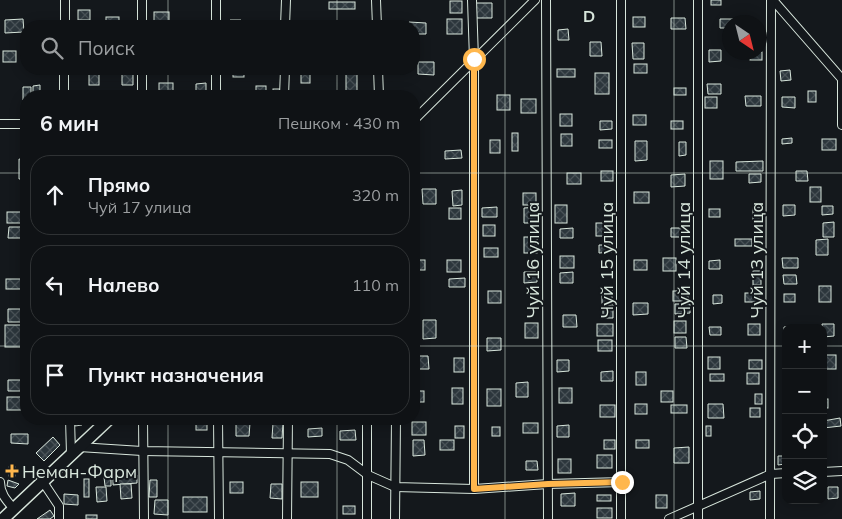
<!DOCTYPE html>
<html lang="ru">
<meta charset="utf-8">
<style>
body{margin:0;font-family:Mulish,sans-serif;background:#1d2022;color:#f1f3f6}
.controls{position:absolute;right:15px;bottom:15px;display:grid;overflow:hidden;border-radius:10px;box-shadow:0 2px 12px #0003}
.controls button{width:45px;height:45px;display:grid;place-items:center;padding:0;border:0;border-bottom:1px solid #2f3234;background:#0f1215;color:#f1f3f6;font:25px sans-serif}
.compass{position:absolute;left:722px;top:15px;width:45px;height:45px;border-radius:50%;background:#0f1215;box-shadow:0 2px 12px #0003;rotate:145deg}
.stop{position:absolute;width:15px;height:15px;margin:-11px;border:4px solid #ffb74d;border-radius:50%;background:#fff}
.stop.end{background:#ffb74d;border-color:#fff;box-shadow:0 1px 5px #0008}
.list{margin:0;padding:0;list-style:none}
h2{display:flex;justify-content:space-between;align-items:center;height:65px;margin:0;padding:0 20px;font-size:21px}
h2 small{font-size:16px;font-weight:400;color:#9b9ea0}
.list li{display:grid;grid-template-columns:32px 1fr auto;gap:15px;align-items:center;box-sizing:border-box;height:80px;margin:0 10px 10px;padding:0 10px;border:1px solid #2f3234;border-radius:20px}
.list b{display:block;font-size:19px;white-space:nowrap}
.list p{margin:0;font-size:16px;white-space:nowrap;color:#9b9ea0}
.list em{font-size:16px;font-style:normal;color:#9b9ea0}
.icon{flex:none;width:28px;height:28px;fill:none;stroke:currentColor;stroke-width:2;stroke-linecap:round;stroke-linejoin:round}
.map{position:relative;flex:none;width:842px;height:519px;overflow:hidden}
.search{position:absolute;background:#0f1215;box-shadow:0 2px 12px #0003;left:20px;top:20px;width:400px;height:55px;display:flex;align-items:center;gap:12px;box-sizing:border-box;padding:0 18px;border-radius:20px;color:#9b9ea0;font-size:19px}
.panel{position:absolute;background:#0f1215;box-shadow:0 2px 12px #0003;left:20px;top:90px;width:400px;height:335px;border-radius:20px}
.map>svg:first-child{display:block}
</style>
<div class="map">
<svg width="842" height="519" viewBox="0 0 842 519">
<defs>
<pattern id="building-cross-hatch" width="8" height="8" patternUnits="userSpaceOnUse" patternTransform="scale(1.25)"><rect width="8" height="8" fill="#2c363c"/><path d="M0 0l8 8M0 8l8-8" fill="none" stroke="#4a5358"/></pattern>
</defs>
<rect width="100%" height="100%" fill="#14181c"/>
<g fill="url(#building-cross-hatch)" stroke="#d8e6dc">
<rect x="711" y="0" width="10" height="5"/>
<rect x="450" y="1" width="12" height="12"/>
<rect x="329" y="2" width="26" height="7"/>
<path d="M476 3H492V18H475Z"/>
<rect x="78" y="10" width="12" height="10"/>
<rect x="154" y="12" width="15" height="14"/>
<rect x="106" y="17" width="13" height="9"/>
<rect x="633" y="17" width="12" height="10"/>
<path d="M671 18H685L686 29H671Z"/>
<path d="M23 19 24 32 5 33V20Z"/>
<rect x="447" y="19" width="15" height="15"/>
<path d="M720 19H734V22H730V28H720Z"/>
<path d="M230 20H241L242 26H230Z"/>
<path d="M409 22 426 23V34H414V26H409Z"/>
<rect x="266" y="23" width="16" height="3"/>
<path d="M568 29 569 40H558V30Z"/>
<path d="M590 42H601L602 56H590Z"/>
<path d="M632 43H644V59H633Z"/>
<path d="M709 50H721V61L709 62Z"/>
<rect x="3" y="51" width="13" height="11"/>
<rect x="750" y="52" width="12" height="8"/>
<path d="M418 62H434V75L418 74Z"/>
<rect x="634" y="64" width="13" height="9"/>
<rect x="233" y="69" width="11" height="8"/>
<rect x="346" y="69" width="11" height="27"/>
<rect x="557" y="69" width="18" height="8"/>
<path d="M790 70 791 80 781 81 780 71Z"/>
<rect x="301" y="71" width="9" height="12"/>
<rect x="89" y="72" width="10" height="13"/>
<path d="M133 73V85H122V74Z"/>
<rect x="595" y="73" width="14" height="21"/>
<rect x="159" y="83" width="14" height="13"/>
<path d="M206 83V96H196V84Z"/>
<path d="M707 84H721V94H708Z"/>
<path d="M40 85V96H33V86Z"/>
<rect x="256" y="86" width="10" height="10"/>
<path d="M23 87H31V96H26V100H23Z"/>
<rect x="674" y="88" width="12" height="7"/>
<rect x="273" y="89" width="7" height="7"/>
<rect x="808" y="91" width="8" height="11"/>
<rect x="182" y="93" width="11" height="3"/>
<rect x="497" y="95" width="13" height="15"/>
<path d="M745 96H761V106H746Z"/>
<rect x="705" y="97" width="12" height="11"/>
<path d="M782 97H795V108L782 107Z"/>
<rect x="521" y="99" width="15" height="14"/>
<rect x="560" y="114" width="12" height="12"/>
<rect x="633" y="115" width="13" height="10"/>
<path d="M600 121H612V129L600 130Z"/>
<rect x="671" y="121" width="12" height="8"/>
<rect x="512" y="133" width="6" height="18"/>
<rect x="561" y="134" width="11" height="12"/>
<path d="M792 138V143L782 144V139Z"/>
<rect x="822" y="139" width="14" height="11"/>
<rect x="490" y="140" width="10" height="13"/>
<rect x="599" y="140" width="13" height="8"/>
<path d="M635 141H647V160L635 161Z"/>
<path d="M679 142H686V155L679 156Z"/>
<path d="M461 150 462 158 445 159V151Z"/>
<path d="M19 159 26 160V179H19Z"/>
<rect x="710" y="161" width="13" height="18"/>
<path d="M763 161V171H736V162Z"/>
<rect x="601" y="171" width="12" height="10"/>
<path d="M796 171H807L808 181H796Z"/>
<rect x="567" y="173" width="14" height="11"/>
<path d="M685 174V186L671 187V175Z"/>
<path d="M749 174H761V182L749 183Z"/>
<rect x="810" y="187" width="11" height="15"/>
<path d="M422 189H436V204H423Z"/>
<path d="M462 190V205L453 206 452 191Z"/>
<rect x="634" y="192" width="15" height="11"/>
<rect x="523" y="193" width="13" height="12"/>
<rect x="555" y="205" width="12" height="18"/>
<path d="M783 205H795V215L783 216Z"/>
<path d="M822 206H833V214L822 215Z"/>
<path d="M497 207V217H482V208Z"/>
<path d="M539 207V223H524V208Z"/>
<path d="M753 207H760L761 220H753Z"/>
<rect x="449" y="208" width="12" height="11"/>
<rect x="709" y="209" width="11" height="8"/>
<rect x="7" y="212" width="16" height="11"/>
<path d="M834 222V237H823V223Z"/>
<rect x="596" y="223" width="13" height="13"/>
<rect x="483" y="225" width="12" height="11"/>
<path d="M9 227H21V238H8Z"/>
<path d="M573 228V238H560V229Z"/>
<path d="M671 228H685L686 237H671Z"/>
<rect x="524" y="237" width="13" height="16"/>
<rect x="735" y="239" width="17" height="7"/>
<path d="M828 239V255H816V240Z"/>
<path d="M599 245H612V252L599 253Z"/>
<rect x="484" y="248" width="14" height="9"/>
<rect x="560" y="256" width="14" height="12"/>
<rect x="663" y="258" width="13" height="13"/>
<path d="M782 258H798V268H783Z"/>
<rect x="414" y="260" width="11" height="10"/>
<rect x="447" y="260" width="14" height="12"/>
<rect x="634" y="260" width="13" height="10"/>
<path d="M720 260V269H709V261Z"/>
<rect x="753" y="271" width="8" height="14"/>
<path d="M524 272H537V282L524 283Z"/>
<path d="M573 272V283H560V273Z"/>
<path d="M783 275H796L797 284H784Z"/>
<path d="M465 278V287H449V279Z"/>
<rect x="6" y="279" width="16" height="10"/>
<rect x="819" y="286" width="12" height="16"/>
<rect x="602" y="290" width="10" height="13"/>
<rect x="488" y="291" width="13" height="12"/>
<rect x="673" y="291" width="15" height="10"/>
<rect x="745" y="293" width="14" height="9"/>
<rect x="784" y="294" width="11" height="8"/>
<path d="M713 295H722V303L713 304Z"/>
<path d="M633 303H648V314L633 315Z"/>
<path d="M675 304H690V313L675 314Z"/>
<path d="M613 305V318H603V306Z"/>
<path d="M8 309H23L22 322H8Z"/>
<path d="M563 315H576L577 327H563Z"/>
<path d="M423 320H436V338L423 339Z"/>
<rect x="674" y="321" width="12" height="12"/>
<rect x="525" y="323" width="13" height="15"/>
<rect x="597" y="324" width="16" height="12"/>
<rect x="748" y="324" width="12" height="11"/>
<path d="M822 324H834V336L823 337Z"/>
<rect x="5" y="325" width="16" height="22"/>
<path d="M796 326V328H786V339H784V327Z"/>
<path d="M709 327H721V335H710Z"/>
<path d="M675 337H686L687 348H675Z"/>
<path d="M487 338H501V350L487 351Z"/>
<rect x="598" y="340" width="14" height="11"/>
<rect x="824" y="355" width="12" height="14"/>
<path d="M414 356H428L429 369H414Z"/>
<rect x="708" y="357" width="12" height="12"/>
<rect x="454" y="358" width="10" height="14"/>
<path d="M557 360H569V371L557 372Z"/>
<rect x="749" y="360" width="13" height="9"/>
<path d="M613 371V381H601V372Z"/>
<rect x="636" y="372" width="10" height="13"/>
<rect x="747" y="373" width="12" height="11"/>
<rect x="710" y="374" width="14" height="7"/>
<path d="M8 380H25L24 391H8Z"/>
<path d="M528 382V397H516V383Z"/>
<rect x="452" y="388" width="11" height="16"/>
<rect x="559" y="388" width="13" height="15"/>
<rect x="487" y="389" width="14" height="17"/>
<rect x="414" y="391" width="10" height="11"/>
<rect x="661" y="391" width="12" height="11"/>
<rect x="755" y="394" width="7" height="10"/>
<rect x="7" y="397" width="16" height="13"/>
<rect x="823" y="399" width="5" height="9"/>
<rect x="635" y="404" width="12" height="10"/>
<path d="M708 404H723L724 418H708Z"/>
<rect x="600" y="405" width="15" height="12"/>
<rect x="671" y="405" width="16" height="8"/>
<rect x="750" y="408" width="10" height="9"/>
<path d="M840 418 841 426 823 428V421Z"/>
<path d="M75 419H82V425L75 426Z"/>
<rect x="412" y="422" width="14" height="13"/>
<path d="M236 423H250L249 436H236Z"/>
<path d="M273 423H283L282 438H272Z"/>
<rect x="523" y="423" width="15" height="10"/>
<rect x="196" y="424" width="11" height="6"/>
<path d="M569 425V437H557V426Z"/>
<rect x="455" y="426" width="9" height="12"/>
<rect x="706" y="426" width="5" height="10"/>
<rect x="492" y="427" width="8" height="9"/>
<path d="M322 428V436L308 437V429Z"/>
<path d="M355 430 356 440H340V431Z"/>
<path d="M11 434H28V444L11 443Z"/>
<path d="M53 437 60 445 44 461 36 453Z"/>
<path d="M413 440H424L425 455 413 456Z"/>
<rect x="440" y="440" width="14" height="10"/>
<rect x="604" y="440" width="11" height="9"/>
<rect x="636" y="440" width="13" height="8"/>
<path d="M689 447V463H674V448Z"/>
<rect x="597" y="455" width="15" height="13"/>
<path d="M778 456H785V464L778 465Z"/>
<rect x="558" y="459" width="13" height="14"/>
<path d="M526 461H537L538 470H526Z"/>
<rect x="9" y="467" width="6" height="9"/>
<path d="M137 475V483L113 485V476Z"/>
<path d="M104 477H111V486H105Z"/>
<rect x="84" y="479" width="5" height="18"/>
<path d="M8 480 19 484 15 488 7 486Z"/>
<path d="M150 480H157V497H149Z"/>
<rect x="230" y="482" width="13" height="11"/>
<rect x="301" y="482" width="17" height="15"/>
<path d="M120 484H131L132 498 121 499Z"/>
<path d="M271 484H282V499L270 498Z"/>
<path d="M96 487H106L107 501 97 502Z"/>
<path d="M828 487H838V498L828 499Z"/>
<path d="M760 491V499L750 500V492Z"/>
<path d="M575 493V506H561V494Z"/>
<path d="M64 494 78 495V505L64 504Z"/>
<rect x="597" y="495" width="14" height="6"/>
<rect x="656" y="495" width="11" height="13"/>
<rect x="183" y="497" width="24" height="15"/>
<path d="M155 500H168V515L154 514Z"/>
<rect x="343" y="506" width="12" height="8"/>
<rect x="597" y="508" width="15" height="10"/>
<path d="M50 510 54 516 50 519H37Z"/>
<rect x="86" y="515" width="11" height="4"/>
</g>
<g fill="none" stroke-linecap="round" stroke-linejoin="round">
<defs>
<g id="street">
<path d="M216 0V26"/>
<path d="M376 0 377 26"/>
<path d="M472 0 474 59V489"/>
<path d="M546 0 548 519"/>
<path d="M773 0 842 79"/>
<path d="M65 26V0"/>
<path d="M142 26V0"/>
<path d="M285 26 286 0"/>
<path d="M216 69V96"/>
<path d="M378 69 379 96"/>
<path d="M842 79V125"/>
<path d="M64 96V69"/>
<path d="M142 96V69"/>
<path d="M284 96 285 69"/>
<path d="M414 120 535 0"/>
<path d="M0 124H26"/>
<path d="M70 419 71 454"/>
<path d="M143 419 144 519"/>
<path d="M218 419 219 519"/>
<path d="M367 419V519"/>
<path d="M79 447 142 451 330 454 348 460 368 475 395 487 474 489 548 484 622 482"/>
<path d="M823 472 842 471"/>
<path d="M0 482C0 494 7 501 14 509"/>
<path d="M43 482 59 506V519"/>
<path d="M287 519 288 419"/>
<path d="M395 519 396 419"/>
<path d="M621 519V0"/>
<path d="M669 519 771 474 786 473"/>
<path d="M698 519V0"/>
<path d="M770 519 771 0"/>
</g>
<path id="secondary" d="M3 519 109 419"/>
</defs>
<use href="#street" stroke="#d8e6dc" stroke-width="10"/>
<use href="#secondary" stroke="#d8e6dc" stroke-width="14"/>
<use href="#street" stroke="#14181c" stroke-width="8"/>
<use href="#secondary" stroke="#14181c" stroke-width="11"/>
</g>
<g fill="none" stroke-linecap="round" stroke-linejoin="round">
<path stroke="#ffb74d" stroke-width="6" d="M474 59V489L548 484 622 482"/>
</g>
<path fill="none" stroke="#d8e6dc" stroke-width="1" stroke-opacity="0.55" d="M168 0V26M337 0V26M505 0V519M674 0V519M168 69V96M337 69V96M0 173H26M414 173H842M0 346H26M414 346H786M823 346H842M168 419V519M337 419V519"/>
<path fill="#ffb74d" stroke="#14181c" stroke-width="2" d="M9.5 463.5h5v5h5v5h-5v5h-5v-5h-5v-5h5z"/>
<g text-anchor="middle" dominant-baseline="central" stroke-width="4" stroke-linejoin="round" paint-order="stroke">
<g font-size="18" fill="#d8e6dc" stroke="#14181c">
<text transform="translate(532 260) rotate(-90)">Чуй 16 улица</text>
<text transform="translate(606 260) rotate(-90)">Чуй 15 улица</text>
<text transform="translate(683 260) rotate(-90)">Чуй 14 улица</text>
<text transform="translate(756 260) rotate(-90)">Чуй 13 улица</text>
</g>
<g font-size="18" fill="#d8e6dc" stroke="#14181c" text-anchor="start">
<text x="22" y="471">Неман-Фарм</text>
</g>
</g>
<g font-size="16" text-anchor="middle" font-weight="bold" fill="#d8e6dc" stroke="#14181c" stroke-width="4" stroke-linejoin="round" paint-order="stroke">
<text x="589" y="22">D</text>
</g>
</svg>
<div class="controls">
<button>+</button>
<button>−</button>
<button><svg class="icon" aria-label="locate" viewBox="0 0 24 24"><circle cx="12" cy="12" r="6"/><path d="M12 2v4M12 18v4M2 12h4M18 12h4"/></svg></button>
<button><svg class="icon" aria-label="layers" viewBox="0 0 24 24"><path d="M12 4l9 5-9 5-9-5zM3 14l9 5 9-5"/></svg></button>
</div>
<svg class="compass" viewBox="-18 -18 36 36"><path d="M0-13l5 13h-10z" fill="#e53935"/><path d="M0 13l5-13h-10z" fill="#9b9ea0"/></svg>
<div class="stop" style="left:474px;top:59px"></div>
<div class="stop end" style="left:622px;top:482px"></div>
<div class="search"><svg class="icon" aria-label="search" viewBox="0 0 24 24"><circle cx="10" cy="10" r="6"/><path d="M15 15l6 6"/></svg>Поиск</div>
<section class="panel">
<h2>6 мин<small>Пешком · 430 m</small></h2>
<ul class="list">
<li><svg class="icon" aria-label="ahead" viewBox="0 0 24 24"><path d="M12 20V5M6 11l6-6 6 6"/></svg><div><b>Прямо</b><p>Чуй 17 улица</p></div><em>320 m</em></li>
<li><svg class="icon" aria-label="left" viewBox="0 0 24 24"><path d="M17 20v-9H6M10 6l-5 5 5 5"/></svg><div><b>Налево</b></div><em>110 m</em></li>
<li><svg class="icon" aria-label="arrive" viewBox="0 0 24 24"><path d="M6 21V4h12l-3 4 3 4H6"/></svg><div><b>Пункт назначения</b></div></li>
</ul>
</section>
</div>
